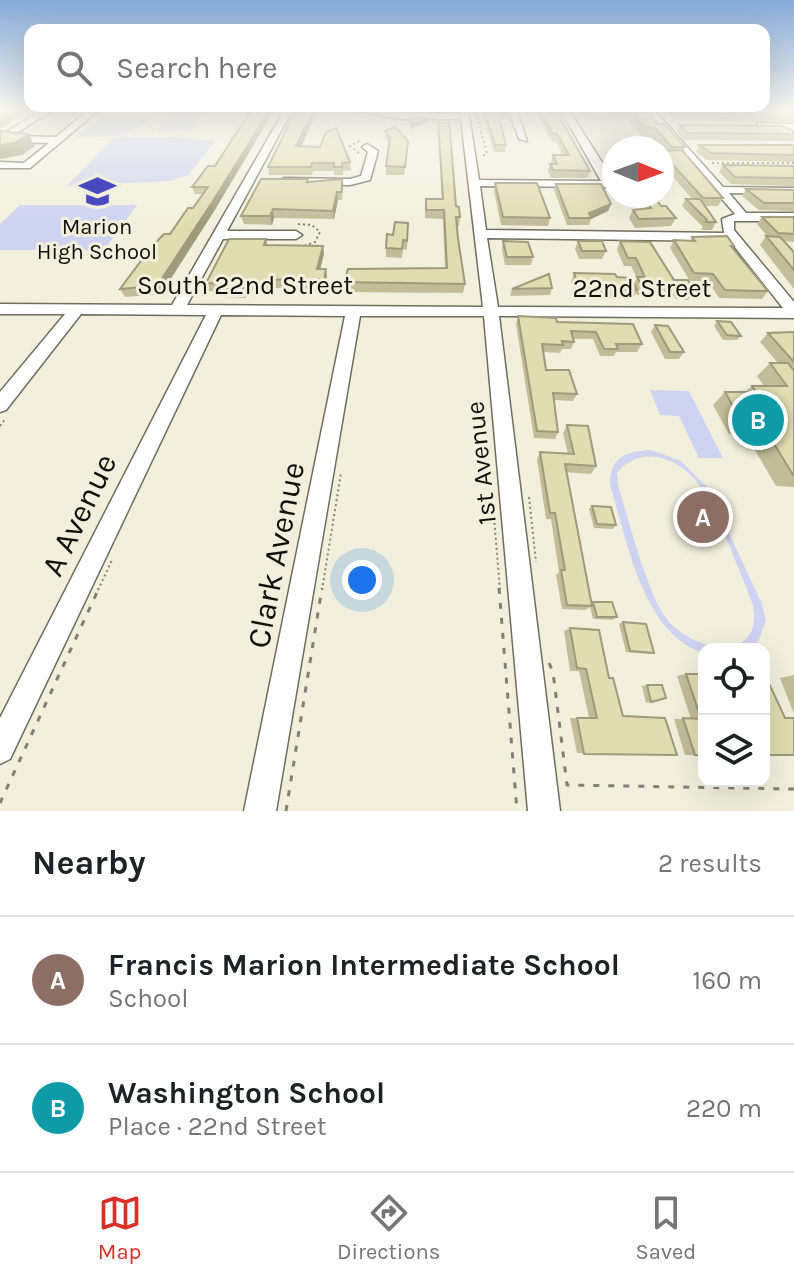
<!DOCTYPE html>
<meta charset="utf-8">
<style>
body{margin:0;font-family:Karla,sans-serif;background:#f6f6f6;color:#202124}
.controls{position:absolute;right:24px;bottom:24px;display:grid;overflow:hidden;border-radius:16px;box-shadow:0 8px 32px #0002}
.controls button{width:72px;height:72px;display:grid;place-items:center;padding:0;border:0;border-bottom:2px solid #e0e0e0;background:#fff;color:#202124;font:40px sans-serif}
.compass{position:absolute;left:602px;top:136px;width:72px;height:72px;border-radius:50%;background:#fff;box-shadow:0 8px 32px #0002;rotate:91deg}
.you{position:absolute;left:362px;top:580px;width:28px;height:28px;margin:-20px;border:6px solid #fff;border-radius:50%;background:#1a73e8;box-shadow:0 0 0 12px #1a73e833}
.badge{display:grid;place-items:center;width:52px;height:52px;border-radius:50%;background:#d93025;color:#fff;font-size:26px;font-weight:700}
.pin{position:absolute;translate:-50% -50%;border:4px solid #fff;box-shadow:0 2px 8px #0006}
.list{margin:0;padding:0;list-style:none}
h2{display:flex;justify-content:space-between;align-items:center;height:104px;margin:0;padding:0 32px;font-size:34px}
h2 small{font-size:26px;font-weight:400;color:#757577}
.list li{display:grid;grid-template-columns:52px 1fr auto;gap:24px;align-items:center;box-sizing:border-box;height:128px;padding:0 32px;border-top:2px solid #e0e0e0}
.list b{display:block;font-size:30px;white-space:nowrap}
.list p{margin:0;font-size:26px;white-space:nowrap;color:#757577}
.list em{font-size:26px;font-style:normal;color:#757577}
.icon{flex:none;width:44px;height:44px;fill:none;stroke:currentColor;stroke-width:2;stroke-linecap:round;stroke-linejoin:round}
.map{position:relative;flex:none;width:794px;height:811px;overflow:hidden}
.search{position:absolute;background:#fff;box-shadow:0 8px 32px #0002;left:24px;right:24px;top:24px;height:88px;display:flex;align-items:center;gap:20px;box-sizing:border-box;padding:0 28px;border-radius:16px;color:#757577;font-size:30px}
.sheet{height:360px;background:#fff}
nav{display:flex;justify-content:space-around;align-items:center;box-sizing:border-box;height:112px;border-top:2px solid #e0e0e0;background:#fff;font-size:22px;color:#757577}
nav a{display:grid;justify-items:center;gap:4px}
nav .on{color:#d93025}
.map>svg:first-child{display:block}
</style>
<div class="map">
<svg width="794" height="811" viewBox="0 0 794 811">
<rect width="100%" height="100%" fill="#f2f0dd"/>
<g fill="#ced3f1">
<path d="M174 109H205L190 130 157 131Z"/>
<path d="M156 115C134 138 105 137 75 137L104 116Z"/>
<path d="M124 137H171L216 141 188 175 170 181 67 186 112 139Z"/>
<path d="M20 205H137L104 250H0V224Z"/>
<path d="M650 390 689 391 723 458H699L679 416 660 415Z"/>
<path d="M651 450 681 461 708 488 762 604 766 621 755 649H729C753 639 756 628 753 604 739 571 716 506 696 481 676 456 639 445 617 473L618 486C630 521 647 599 671 624 686 639 706 646 726 649H704V653C642 634 627 539 610 485 609 458 626 451 651 450Z"/>
</g>
<g fill="none" stroke-linecap="round" stroke-linejoin="round">
<defs>
<g id="minor">
<path d="M43 109H54L12 136 56 137 90 109H100L30 168H0V162L24 163 49 143 8 142 2 135Z"/>
<path d="M285 109H293L227 231H296L302 235 296 239H223L187 305 483 307 461 119H401L346 109 460 114V109H468L479 180 601 181 560 109H568L614 181V187L480 186 486 230 724 233 722 219 735 214 644 109H653L723 187 794 188V194L729 193 746 213H794V221H734V230L794 302V318L499 316 560 811H528L484 316H360L276 811H244L345 316 221 315 10 759 0 764V718L206 315 81 314 6 410 0 412V392L65 314H0V304L172 305ZM487 238 730 241 783 308 498 307Z"/>
<path d="M508 109H516L527 141 519 139Z"/>
<path d="M758 123 794 124V130L755 128Z"/>
<path d="M367 144 378 151 370 180 350 185 284 184 279 181 284 178 350 179 361 176 368 152 362 147Z"/>
</g>
</defs>
<use href="#minor" stroke="#6f6d5d" stroke-width="3"/>
<g stroke="#828074" stroke-width="2" stroke-dasharray="2 3" stroke-linecap="butt">
<path d="M477 117 487 153 482 157"/>
<path d="M359 153 350 146 361 140"/>
<path d="M712 163H794"/>
<path d="M298 224 312 225 320 232 315 242 304 246"/>
<path d="M0 426 6 418"/>
<path d="M492 493 500 590"/>
<path d="M529 497 536 562"/>
<path d="M98 590 112 560"/>
<path d="M322 590 341 473"/>
</g>
<g stroke="#828074" stroke-width="3" stroke-dasharray="6 9" stroke-linecap="butt">
<path d="M499 588 517 811"/>
<path d="M549 663 553 672 567 785 794 789"/>
<path d="M0 803 99 588"/>
<path d="M286 811 322 588"/>
</g>
<use href="#minor" fill="#fff" fill-rule="evenodd"/>
</g>
<g fill="#c2bd98">
<path d="M299 109H318L301 146 350 162 351 170 343 171V175H334V171H313L312 175H269L268 167Z"/>
<path d="M481 109H509L510 114 509 120H500L506 145 505 152H494Z"/>
<path d="M534 109H555L590 171 587 178H551L548 171 550 164H552L551 162 553 155H563L555 141H551Z"/>
<path d="M578 109H646L658 124 685 147 683 151 723 198 718 206H705L716 222 712 230H701L703 227 682 206 686 199H692L662 164V151H664L651 137H642L628 120H585Z"/>
<path d="M669 109H794V123L673 120 667 114Z"/>
<path d="M438 120 456 206 460 217 459 226H457L465 284 463 293 345 292 344 282 445 268 443 219 425 218V208L442 199Z"/>
<path d="M680 125 794 131V141L684 140 677 132Z"/>
<path d="M385 131 408 149 404 175H386V166L389 143 386 139Z"/>
<path d="M699 145H794V162L707 160 696 152Z"/>
<path d="M723 165 794 166V186L731 184 719 172Z"/>
<path d="M215 166 216 208 161 294 125 297 120 289 193 208 203 194H195L192 187Z"/>
<path d="M308 182 343 187 342 200H338L334 219 274 218 272 225 244 224 241 216Z"/>
<path d="M495 183 550 218 548 226 501 225 494 191Z"/>
<path d="M556 184 611 204 608 211 591 219 589 225H567L554 190Z"/>
<path d="M746 189 794 190V211L759 210 742 196Z"/>
<path d="M634 196H654L661 206 676 218 671 226 635 228 629 218 633 210 642 209Z"/>
<path d="M762 217H794V242L784 241 794 252V289L760 245 766 236 768 237 757 224Z"/>
<path d="M408 223 407 250 403 249 402 258 386 257V248L393 235Z"/>
<path d="M692 237 734 246 733 249 768 291 762 299 719 298 708 281H690L670 248 674 240 690 241Z"/>
<path d="M266 239 268 245 324 254 320 269 327 277 325 288H319L318 292H299L298 288H270L269 292 248 291 245 298 226 297 224 292 209 291 206 283Z"/>
<path d="M503 241 533 257 531 265H505L502 249Z"/>
<path d="M578 241 606 251 602 259H579L575 249Z"/>
<path d="M620 241 675 280 694 291 688 300 676 299 674 296 637 295 636 293 633 299 576 295 571 282 574 273 634 283 637 278 631 266H624L617 250Z"/>
<path d="M552 288 550 295 510 296 512 289Z"/>
<path d="M518 316 557 322 642 344 637 352H616L614 356H600L593 339H573L574 342 571 349H562L560 353 543 352 546 370 577 394 573 401 554 400 558 432 555 439 534 438 516 324Z"/>
<path d="M717 321 741 336 737 340H723L714 326Z"/>
<path d="M655 325 684 352 679 359H665L651 332Z"/>
<path d="M794 332V487L776 486 746 435 729 434 713 405 725 392H745L752 386H764L757 376 770 363H778L760 342 768 333Z"/>
<path d="M567 425 596 466 591 474 566 472 591 603 593 602 617 617 613 620 593 619 590 607 585 610 562 609 556 575 559 572 551 519H546L537 459 540 452 568 454 563 433Z"/>
<path d="M592 506 616 525 613 529 594 528 589 509Z"/>
<path d="M623 622 654 653 649 654 626 652 619 624Z"/>
<path d="M570 628 609 678 623 716 677 755 577 753 570 718H589L579 671H570L564 631Z"/>
<path d="M686 674H704V756L685 755 674 719H691L677 676Z"/>
<path d="M794 675V714L780 678Z"/>
<path d="M647 685 651 702 646 703 642 686Z"/>
</g>
<g fill="#9e9a7c">
<path d="M6 109H31L0 129V113Z"/>
<path d="M270 109H275L216 208 161 294 157 286Z"/>
<path d="M314 109H318L298 154 296 146Z"/>
<path d="M427 118V122L411 129V125Z"/>
<path d="M28 134 35 146 22 155 0 159V145Z"/>
<path d="M337 192 338 200 334 219 333 211Z"/>
<path d="M611 204 608 211 591 219 589 213Z"/>
<path d="M273 209 274 218 272 225 270 216Z"/>
<path d="M323 246 324 254 318 277 317 269Z"/>
<path d="M326 269 327 277 325 288 324 280Z"/>
<path d="M245 283 248 291 245 298 242 289Z"/>
</g>
<g fill="#e1dcb1" stroke="#9e9a7c" stroke-width="2">
<path d="M252 109H270L213 201 157 286 120 289 149 250 164 234H170L188 208H193L208 187H192L208 166H215Z"/>
<path d="M299 109H314L296 146 320 147 326 132 336 128 350 162 342 163V167H334V163H312L311 167H268L291 120Z"/>
<path d="M484 109H509L510 114H498L506 145H495Z"/>
<path d="M539 109H555L590 171 553 170 550 164H557L553 155H569L557 134H553Z"/>
<path d="M586 109H646L658 124H664L685 147H672L655 128H645L631 112H588Z"/>
<path d="M672 109H794V116L676 113Z"/>
<path d="M411 118H427L411 125Z"/>
<path d="M438 120H449L456 206 459 207 460 217H456L458 239 465 284 344 282 348 269 447 268 444 210H426V199H443Z"/>
<path d="M680 125 782 126 794 131V134L688 133Z"/>
<path d="M395 127 408 141 405 167 386 166 390 137 385 131Z"/>
<path d="M0 131 28 134 15 143 0 145Z"/>
<path d="M699 145H794V155L711 153Z"/>
<path d="M682 150 723 198H703L662 153V151Z"/>
<path d="M723 165 794 166V178L735 177Z"/>
<path d="M261 179H308L307 182 342 179V192H337L333 211 273 209 270 216H241Z"/>
<path d="M495 183H537L550 218 503 217Z"/>
<path d="M556 184H601L611 204 589 213 591 218H569Z"/>
<path d="M746 189 794 190V203H764Z"/>
<path d="M643 196H654L661 206H666L676 218 639 219 633 210 651 208Z"/>
<path d="M686 199H700L716 222H706L707 220Z"/>
<path d="M762 217H794V234L778 233Z"/>
<path d="M395 222 408 223 407 241 403 240 402 249 386 248 387 234 393 235Z"/>
<path d="M727 236 734 246H731L768 291 725 290 713 274 694 273 674 240 695 241 692 237Z"/>
<path d="M766 236 780 237 794 252V270Z"/>
<path d="M229 239H266L264 245 323 246 317 269H326L324 280 318 279 316 284H298L299 279 268 280 267 283H245L242 289H223L225 284 206 283Z"/>
<path d="M503 241 528 242 533 257H507Z"/>
<path d="M578 241H602L606 251H582Z"/>
<path d="M620 241 650 242 679 288 642 286 637 277H645L636 258H628Z"/>
<path d="M574 273 615 274 617 277 631 278 637 290 579 286Z"/>
<path d="M549 274 552 288 512 289 517 287Z"/>
<path d="M675 280H688L694 291 681 290Z"/>
<path d="M518 316 556 318 557 322 633 324 642 344H616L618 349H604L596 332 571 331 574 342 562 341 563 345 542 344 546 370H569L577 394 553 393 558 432 537 431Z"/>
<path d="M717 321 731 322 741 336 727 335Z"/>
<path d="M655 325 668 326 684 352H670Z"/>
<path d="M794 332V362L768 333Z"/>
<path d="M770 363H788L794 371V475H793L761 422H742L725 392H756L752 386H787Z"/>
<path d="M567 425 588 426 596 466 565 464 592 606 567 605 561 570H565L555 513H550L540 452 574 454Z"/>
<path d="M592 506 611 507 616 525 597 524Z"/>
<path d="M593 602H612L617 617H597Z"/>
<path d="M623 622 646 624 654 653 630 651Z"/>
<path d="M570 628 599 630 609 678H613L623 716 665 718 677 755 584 754 577 718H597L586 669 577 668Z"/>
<path d="M686 674H704V756L695 755 683 718 701 719Z"/>
<path d="M764 679H767L785 718H794V755H764Z"/>
<path d="M647 685H662L666 698 651 702Z"/>
</g>
<linearGradient id="sky" x2="0" y2="1"><stop stop-color="#86aad8"/><stop offset="0.49" stop-color="#f9f8f0"/><stop offset="1" stop-color="#f9f8f0" stop-opacity="0"/></linearGradient>
<rect width="794" height="223" fill="url(#sky)"/>
<defs>
<symbol id="school-bare" viewBox="-9 -9 18 18"><path d="M0-5L7-2L0 1L-7-2ZM-4 1L0 2.5L4 1V4Q0 6-4 4Z" fill="#4a4ac0" stroke="#f2f0dd" stroke-width="2.5" paint-order="stroke"/></symbol>
</defs>
<g fill-rule="evenodd">
<use href="#school-bare" x="72" y="166" width="51" height="51"/>
</g>
<g text-anchor="middle" dominant-baseline="central" stroke-width="6" stroke-linejoin="round" paint-order="stroke">
<g font-size="22" fill="#100f09" stroke="#f2f0dd">
<text x="97" y="227">Marion<tspan x="97" dy="25">High School</tspan></text>
</g>
<g font-size="26" fill="#100f09" stroke="#f2f0dd">
<text x="245" y="285">South 22nd Street</text>
<text x="642" y="288">22nd Street</text>
<text transform="translate(481 463) rotate(-96)">1st Avenue</text>
</g>
<g font-size="32" fill="#100f09" stroke="#f2f0dd">
<text transform="translate(79 515) rotate(-64)">A Avenue</text>
<text transform="translate(276 555) rotate(-79)">Clark Avenue</text>
</g>
</g>
</svg>
<div class="controls">
<button><svg class="icon" aria-label="locate" viewBox="0 0 24 24"><circle cx="12" cy="12" r="6"/><path d="M12 2v4M12 18v4M2 12h4M18 12h4"/></svg></button>
<button><svg class="icon" aria-label="layers" viewBox="0 0 24 24"><path d="M12 4l9 5-9 5-9-5zM3 14l9 5 9-5"/></svg></button>
</div>
<svg class="compass" viewBox="-18 -18 36 36"><path d="M0-13l5 13h-10z" fill="#e53935"/><path d="M0 13l5-13h-10z" fill="#757577"/></svg>
<div class="you"></div>
<div class="pin badge" style="left:703px;top:517px;background:#8d6e63">A</div>
<div class="pin badge" style="left:758px;top:420px;background:#0f9aa8">B</div>
<div class="search"><svg class="icon" aria-label="search" viewBox="0 0 24 24"><circle cx="10" cy="10" r="6"/><path d="M15 15l6 6"/></svg>Search here</div>
</div>
<section class="sheet">
<h2>Nearby<small>2 results</small></h2>
<ul class="list">
<li><span class="badge" style="background:#8d6e63">A</span><div><b>Francis Marion Intermediate School</b><p>School</p></div><em>160 m</em></li>
<li><span class="badge" style="background:#0f9aa8">B</span><div><b>Washington School</b><p>Place · 22nd Street</p></div><em>220 m</em></li>
</ul>
</section>
<nav>
<a class="on"><svg class="icon" aria-label="map" viewBox="0 0 24 24"><path d="M3 6l6-2 6 2 6-2v14l-6 2-6-2-6 2zM9 4v14M15 6v14"/></svg>Map</a>
<a><svg class="icon" aria-label="directions" viewBox="0 0 24 24"><path d="M12 3l9 9-9 9-9-9zM9 14v-3h6M13 9l2 2-2 2"/></svg>Directions</a>
<a><svg class="icon" aria-label="saved" viewBox="0 0 24 24"><path d="M7 4h10v16l-5-4-5 4z"/></svg>Saved</a>
</nav>
